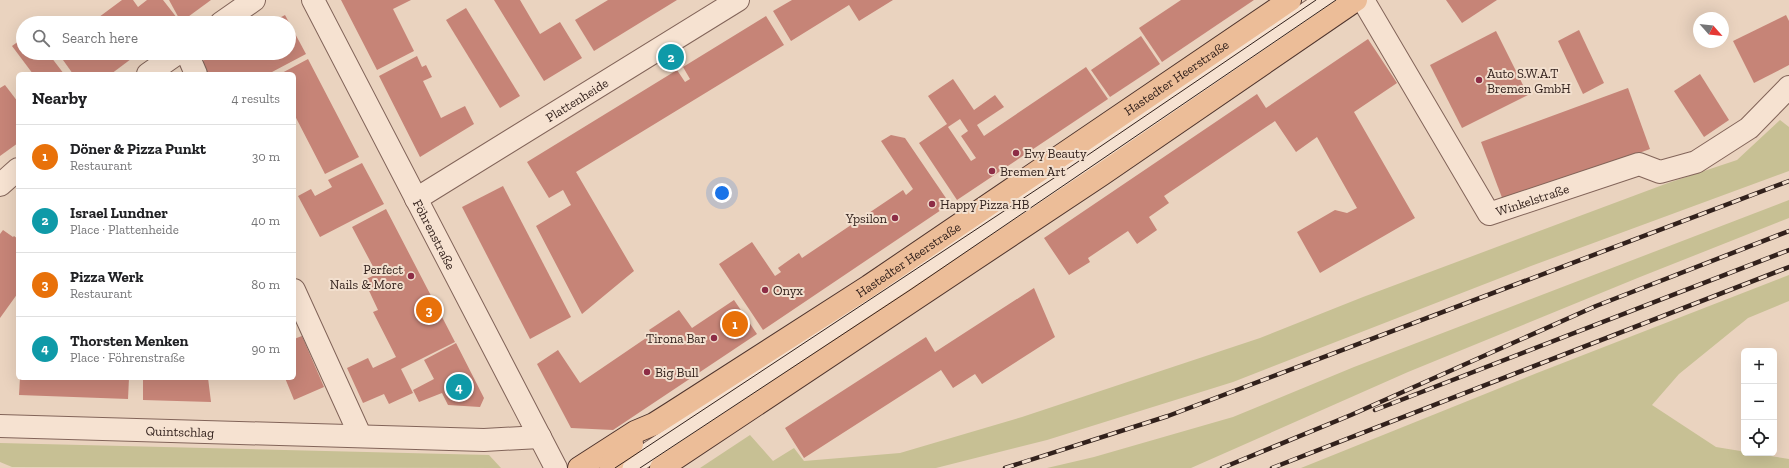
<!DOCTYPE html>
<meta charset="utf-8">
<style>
body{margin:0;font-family:"Zilla Slab",serif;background:#f2f2f2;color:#202124}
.controls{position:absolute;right:12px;bottom:12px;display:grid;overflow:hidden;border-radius:6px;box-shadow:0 4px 16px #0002}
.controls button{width:36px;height:36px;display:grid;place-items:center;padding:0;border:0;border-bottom:1px solid #e0e0e0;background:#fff;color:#202124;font:20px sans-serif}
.compass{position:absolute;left:1693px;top:12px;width:36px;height:36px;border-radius:50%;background:#fff;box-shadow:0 4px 16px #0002;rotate:117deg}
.you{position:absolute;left:722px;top:193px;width:14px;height:14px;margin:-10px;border:3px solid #fff;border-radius:50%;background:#1a73e8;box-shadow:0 0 0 6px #1a73e833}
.badge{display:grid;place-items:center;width:26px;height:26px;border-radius:50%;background:#0f766e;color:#fff;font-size:13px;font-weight:700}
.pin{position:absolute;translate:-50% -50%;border:2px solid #fff;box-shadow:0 1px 4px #0006}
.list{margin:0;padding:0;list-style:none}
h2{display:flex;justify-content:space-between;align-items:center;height:52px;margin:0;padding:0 16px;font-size:17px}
h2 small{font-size:13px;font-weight:400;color:#757577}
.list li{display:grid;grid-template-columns:26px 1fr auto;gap:12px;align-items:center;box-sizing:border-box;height:64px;padding:0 16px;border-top:1px solid #e0e0e0}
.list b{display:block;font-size:15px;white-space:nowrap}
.list p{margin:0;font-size:13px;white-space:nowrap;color:#757577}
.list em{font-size:13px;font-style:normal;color:#757577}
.icon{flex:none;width:22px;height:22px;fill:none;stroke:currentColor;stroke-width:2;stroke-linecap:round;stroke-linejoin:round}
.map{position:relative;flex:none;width:1789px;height:468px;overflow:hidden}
.search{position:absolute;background:#fff;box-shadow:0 4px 16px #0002;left:16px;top:16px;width:280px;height:44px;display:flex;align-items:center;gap:10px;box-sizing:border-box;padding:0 14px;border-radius:22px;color:#757577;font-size:15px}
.panel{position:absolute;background:#fff;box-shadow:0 4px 16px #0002;left:16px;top:72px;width:280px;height:308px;border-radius:6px}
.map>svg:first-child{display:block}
</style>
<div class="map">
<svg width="1789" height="468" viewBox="0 0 1789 468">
<rect width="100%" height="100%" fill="#ead3bf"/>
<g fill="#c7c094">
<path d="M1780 120 1789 127V171L1531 266 1233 382 1047 440 936 468H700L750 435 773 461 794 448 804 461 900 453 1022 417 1260 338 1363 297 1668 183 1737 160Z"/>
<path d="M1789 200V218L1640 277 1408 372 1191 468H1047L1094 457 1233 417 1354 367Z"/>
<path d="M1789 275V301L1748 318 1679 374 1652 405 1716 447 1789 459V468H1301L1537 373Z"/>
<path d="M0 443 489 455 501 468 12 467 0 462Z"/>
</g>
<g fill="#c68477" fill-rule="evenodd">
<path d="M122 0H133L138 7 147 0H163L181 23H91Z"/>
<path d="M169 0H211L181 22Z"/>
<path d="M341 0H411L393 9 414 51 377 70Z"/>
<path d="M494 0H520L540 34 560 22 582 58 544 81Z"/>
<path d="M608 0H677L594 51 575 20Z"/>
<path d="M792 0H893L859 21 849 5 791 41 773 11Z"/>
<path d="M1181 0H1254L1162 62 1139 28Z"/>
<path d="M1446 0H1497L1462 23Z"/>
<path d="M466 8 520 96 500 108 446 20Z"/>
<path d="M285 15 306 54 272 72 273 74H206L201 62 216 53H289V23H270Z"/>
<path d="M1786 15 1789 21V65L1754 83 1733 41Z"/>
<path d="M766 16 784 45 576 172 634 271 582 314 536 226 571 205 563 190 549 198 527 162 677 70 685 82 690 79 683 67Z"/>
<path d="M1579 30 1604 83 1583 94 1558 41Z"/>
<path d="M1496 31 1528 95 1462 128 1430 65Z"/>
<path d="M1141 36 1160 64 1110 97 1091 70Z"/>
<path d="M23 38V53H48L64 74H33L12 46Z"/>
<path d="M1368 39 1397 83 1354 112 1415 218 1320 273 1297 232 1335 210 1347 213 1357 208 1317 137 1296 152 1275 121 1164 196 1169 203 1149 217 1157 230 1137 244 1128 231 1088 258 1090 262 1069 275 1044 238 1257 94 1266 108Z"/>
<path d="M58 53H139L111 74H73Z"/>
<path d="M417 56 422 67 426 65 432 77 423 81 441 118 465 106 474 124 420 157 379 76Z"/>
<path d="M308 59 359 157 325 174 294 114V74H280Z"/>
<path d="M1086 67 1108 99 957 200 919 143 947 124 928 96 953 79 974 110 995 95 1004 107 977 125 984 136ZM960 119 968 131 961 136 976 158 971 161 948 127Z"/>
<path d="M1700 74 1729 120 1704 137 1674 91Z"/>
<path d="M5 85 18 102V143L0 156V88Z"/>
<path d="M1628 88 1650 149 1504 203 1481 142Z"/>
<path d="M891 135 905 138 950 204 763 330 719 264 752 242 775 276 781 272 778 268 799 253 802 258 903 190 906 195 913 189 881 141Z"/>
<path d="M362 163 384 204 320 237 298 196 311 189 315 196 332 187 328 180Z"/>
<path d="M503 186 571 317 530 339 462 207Z"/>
<path d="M386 209 455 342 401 369 413 393 389 404 384 394 363 403 347 368 368 358 373 368 396 357 373 312 378 310 364 280 377 274 352 227Z"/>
<path d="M3 230 13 237 14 236 18 239V293L0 318V234Z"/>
<path d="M1034 288 1055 337 982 384 975 374 953 388 941 370 804 458 785 428 926 337 935 352Z"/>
<path d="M734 300 757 334 613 430 571 428 537 364 558 350 580 383 652 334 649 330 679 310 692 328Z"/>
<path d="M302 336 324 387 294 400 285 378H294V339Z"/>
<path d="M456 343 484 398 480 407 448 405 442 393 419 402 413 390 434 379 424 360Z"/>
<path d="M20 378H129L128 399 19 395Z"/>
<path d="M143 378H208L211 402 143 400Z"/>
</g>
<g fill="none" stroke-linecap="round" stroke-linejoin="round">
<defs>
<g id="minor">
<path id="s1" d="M313 0 556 468"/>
<path id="s2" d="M1363 0 1489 214 1639 164 1660 172 1696 162 1749 128 1789 87"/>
<path d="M221 23 254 0"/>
<path d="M187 53 196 74"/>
<path d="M148 74 178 53"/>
<path d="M0 185 18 169"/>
<path id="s3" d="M416 199 738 0"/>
<path d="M294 290 360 435"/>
<path id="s4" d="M0 426 484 440 540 437"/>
<path d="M627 468 1327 0"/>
</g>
<g id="major">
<path id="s5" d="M579 468 635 432 654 424 673 412 869 286 1290 0"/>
<path d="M611 468 614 457 632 444"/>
<path d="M661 468 1101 175 1356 0"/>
</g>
</defs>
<use href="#minor" stroke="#826459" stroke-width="24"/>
<use href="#major" stroke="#4f342d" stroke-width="24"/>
<use href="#minor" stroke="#f6e2d1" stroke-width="22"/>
<use href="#major" stroke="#ecbd98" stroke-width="22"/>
<g stroke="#32211c" stroke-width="1">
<path d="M615 468 1054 178 1316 0"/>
<path d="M640 468 910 290 1336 0"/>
</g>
<defs>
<g id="rail">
<path d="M1375 410 1789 250"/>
<path d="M1005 468 1168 416 1789 181"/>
<path d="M1222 468 1351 415 1596 306 1789 231"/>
<path d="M1272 468 1789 267"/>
</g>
</defs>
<use href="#rail" stroke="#32211c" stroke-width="4.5"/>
<use href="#rail" stroke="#f2dfce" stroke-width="3" stroke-dasharray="9" stroke-linecap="butt"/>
</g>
<g fill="#8d2d46" stroke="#f2dfce" stroke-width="1.5">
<circle cx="1479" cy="80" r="4"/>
<circle cx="1016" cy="153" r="4"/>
<circle cx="992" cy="171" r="4"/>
<circle cx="932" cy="204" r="4"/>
<circle cx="895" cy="218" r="4"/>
<circle cx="411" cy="276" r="4"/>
<circle cx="765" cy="290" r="4"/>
<circle cx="714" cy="338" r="4"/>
<circle cx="647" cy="372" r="4"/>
</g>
<g text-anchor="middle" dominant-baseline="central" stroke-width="4" stroke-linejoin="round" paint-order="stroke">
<g font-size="13" fill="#32211c" stroke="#f2dfce" text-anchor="start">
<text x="1487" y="73">Auto S.W.A.T<tspan x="1487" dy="15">Bremen GmbH</tspan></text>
<text x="1024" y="153">Evy Beauty</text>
<text x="1000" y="171">Bremen Art</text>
<text x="940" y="204">Happy Pizza HB</text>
<text x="887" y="218" text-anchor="end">Ypsilon</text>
<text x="403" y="269" text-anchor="end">Perfect<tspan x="403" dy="15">Nails &amp; More</tspan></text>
<text x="773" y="290">Onyx</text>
<text x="706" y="338" text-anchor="end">Tirona Bar</text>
<text x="655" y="372">Big Bull</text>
</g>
<g font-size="13" fill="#32211c" stroke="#f2dfce">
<text stroke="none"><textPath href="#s5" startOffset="714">Hastedter Heerstraße</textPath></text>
<text stroke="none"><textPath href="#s3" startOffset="189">Plattenheide</textPath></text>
<text stroke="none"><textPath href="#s2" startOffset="294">Winkelstraße</textPath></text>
<text stroke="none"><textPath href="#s1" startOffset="264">Föhrenstraße</textPath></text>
<text stroke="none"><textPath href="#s5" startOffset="390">Hastedter Heerstraße</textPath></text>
<text stroke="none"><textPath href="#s4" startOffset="180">Quintschlag</textPath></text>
</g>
</g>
</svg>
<div class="controls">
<button>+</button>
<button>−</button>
<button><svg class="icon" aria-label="locate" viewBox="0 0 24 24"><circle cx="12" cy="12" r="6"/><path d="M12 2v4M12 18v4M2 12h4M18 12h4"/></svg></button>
</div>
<svg class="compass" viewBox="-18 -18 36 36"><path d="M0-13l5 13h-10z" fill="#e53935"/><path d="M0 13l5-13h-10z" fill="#757577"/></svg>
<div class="you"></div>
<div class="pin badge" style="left:735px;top:324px;background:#e8710a">1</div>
<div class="pin badge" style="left:671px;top:57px;background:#0f9aa8">2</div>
<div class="pin badge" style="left:429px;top:310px;background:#e8710a">3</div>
<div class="pin badge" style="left:459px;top:387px;background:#0f9aa8">4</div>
<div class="search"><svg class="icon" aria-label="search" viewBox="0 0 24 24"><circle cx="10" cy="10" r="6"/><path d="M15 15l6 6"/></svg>Search here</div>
<section class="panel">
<h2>Nearby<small>4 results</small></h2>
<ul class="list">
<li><span class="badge" style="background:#e8710a">1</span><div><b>Döner &amp; Pizza Punkt</b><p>Restaurant</p></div><em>30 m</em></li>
<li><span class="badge" style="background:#0f9aa8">2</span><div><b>Israel Lundner</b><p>Place · Plattenheide</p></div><em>40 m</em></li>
<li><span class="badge" style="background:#e8710a">3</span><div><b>Pizza Werk</b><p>Restaurant</p></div><em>80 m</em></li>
<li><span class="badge" style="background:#0f9aa8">4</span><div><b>Thorsten Menken</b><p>Place · Föhrenstraße</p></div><em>90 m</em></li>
</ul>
</section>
</div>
